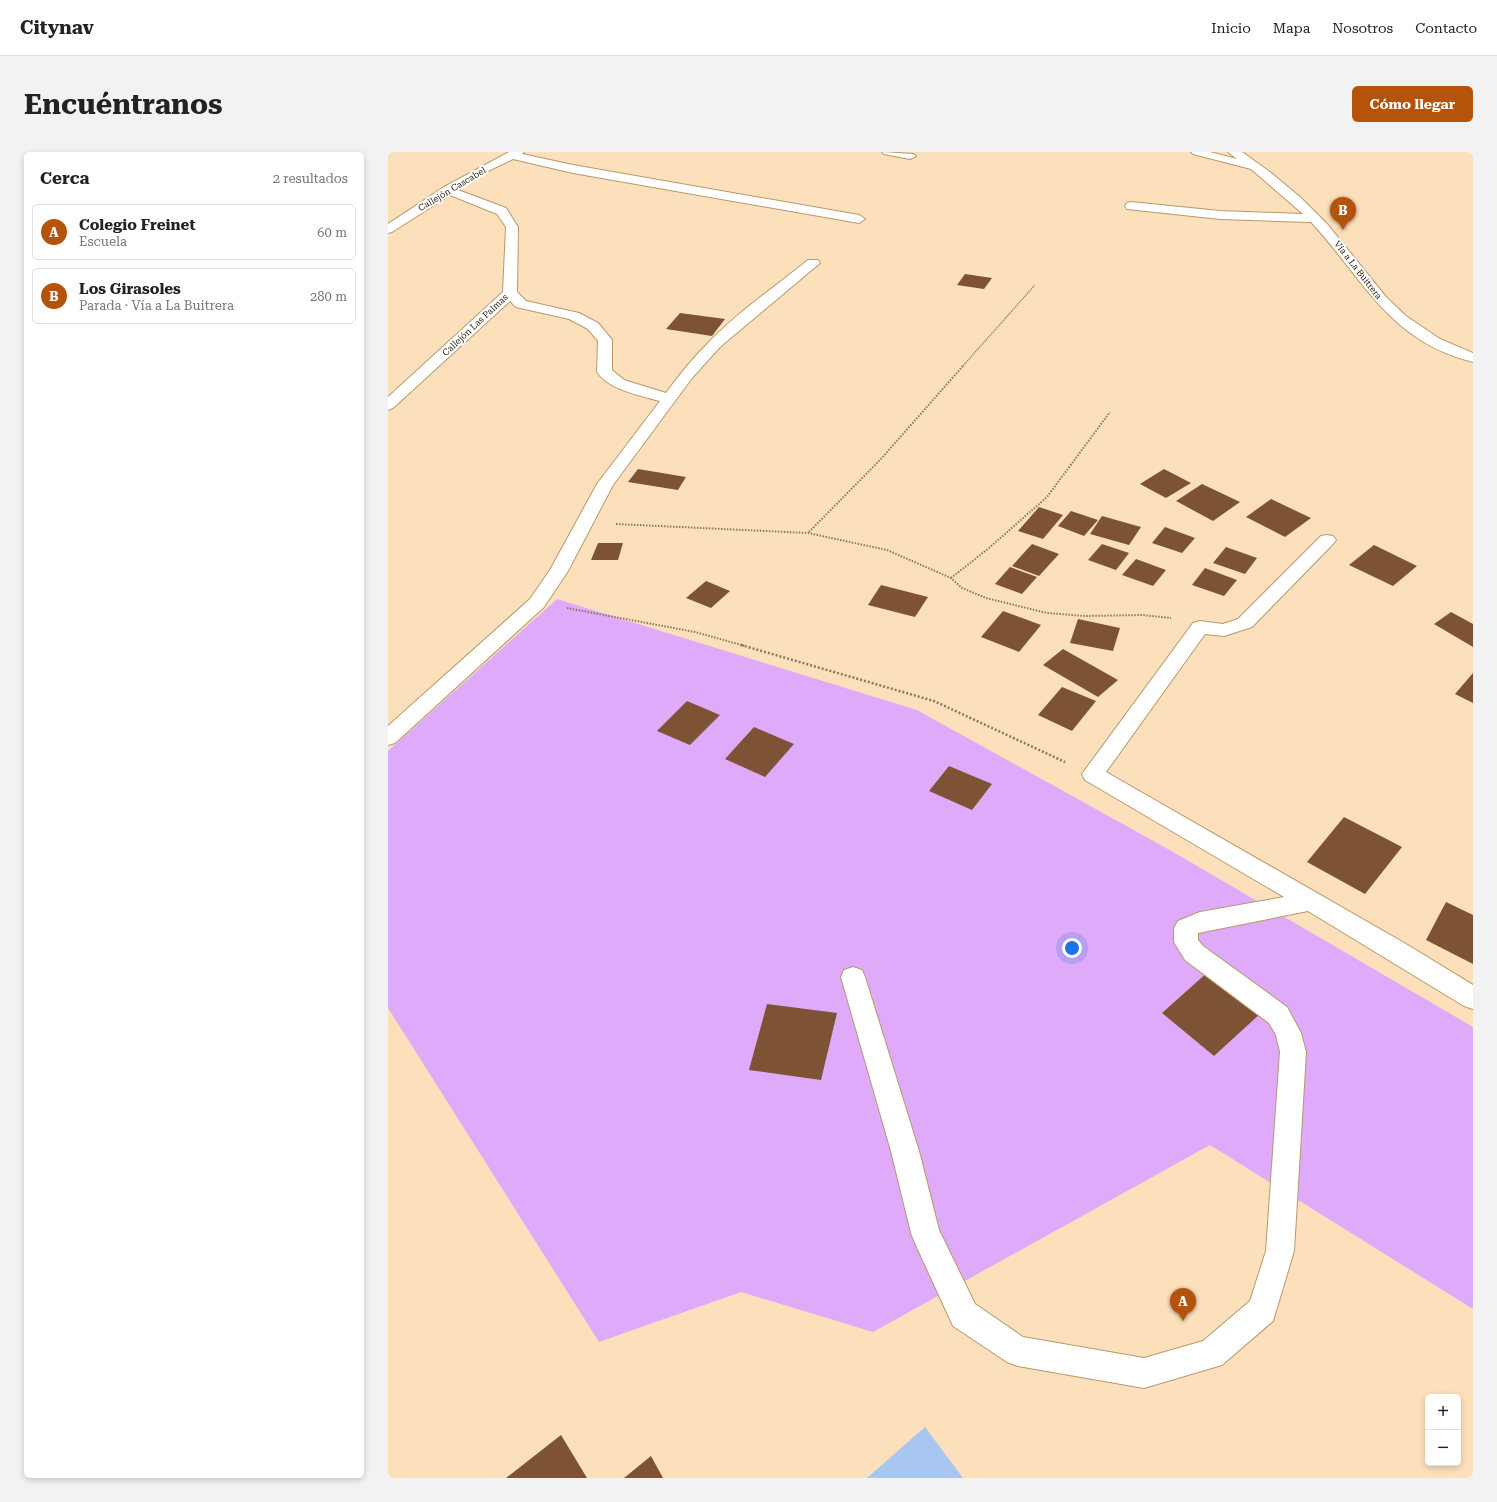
<!DOCTYPE html>
<html lang="es">
<meta charset="utf-8">
<style>
body{margin:0;font-family:"Roboto Serif",serif;background:#f2f2f2;color:#222}
.controls{position:absolute;right:12px;bottom:12px;display:grid;overflow:hidden;border-radius:6px;box-shadow:0 2px 6px #0003}
.controls button{width:36px;height:36px;display:grid;place-items:center;padding:0;border:0;border-bottom:1px solid #e0e0e0;background:#fff;color:#222;font:20px sans-serif}
.you{position:absolute;left:684px;top:796px;width:14px;height:14px;margin:-10px;border:3px solid #fff;border-radius:50%;background:#1a73e8;box-shadow:0 0 0 6px #1a73e833}
.badge{display:grid;place-items:center;width:26px;height:26px;border-radius:50%;background:#b45309;color:#fff;font-size:13px;font-weight:700}
.pin{position:absolute;translate:-50% -33px;filter:drop-shadow(0 1px 2px #0008)}
.pin::after{content:'';position:absolute;top:21px;width:14px;height:12px;background:inherit;clip-path:polygon(0 0,100% 0,50% 100%)}
.list{margin:0;padding:0;list-style:none}
h2{display:flex;justify-content:space-between;align-items:center;height:52px;margin:0;padding:0 16px;font-size:17px}
h2 small{font-size:13px;font-weight:400;color:#767676}
.list li{display:grid;grid-template-columns:26px 1fr auto;gap:12px;align-items:center;box-sizing:border-box;height:56px;margin:0 8px 8px;padding:0 8px;border:1px solid #e0e0e0;border-radius:6px}
.list b{display:block;font-size:15px;white-space:nowrap}
.list p{margin:0;font-size:13px;white-space:nowrap;color:#767676}
.list em{font-size:13px;font-style:normal;color:#767676}
.map{position:relative;flex:none;width:1085px;height:1326px;overflow:hidden;border-radius:6px}
header{display:flex;align-items:center;gap:24px;box-sizing:border-box;height:56px;padding:0 20px;background:#fff;border-bottom:1px solid #e0e0e0}
header strong{font-size:19px}
nav{display:flex;gap:22px;margin-inline-start:auto;font-size:14px}
.intro{display:flex;align-items:center;justify-content:space-between;box-sizing:border-box;height:96px;padding:0 24px}
h1{margin:0;font-size:28px}
.button{padding:10px 18px;border-radius:6px;background:#b45309;color:#fff;font-size:14px;font-weight:700}
main{display:flex;gap:24px;padding:0 24px}
aside{flex:1;background:#fff;border-radius:6px;box-shadow:0 2px 6px #0003}
.map>svg:first-child{display:block}
</style>
<header>
<strong>Citynav</strong>
<nav><a>Inicio</a><a>Mapa</a><a>Nosotros</a><a>Contacto</a></nav>
</header>
<div class="intro"><h1>Encuéntranos</h1><a class="button">Cómo llegar</a></div>
<main>
<aside>
<h2>Cerca<small>2 resultados</small></h2>
<ul class="list">
<li><span class="badge">A</span><div><b>Colegio Freinet</b><p>Escuela</p></div><em>60 m</em></li>
<li><span class="badge">B</span><div><b>Los Girasoles</b><p>Parada · Vía a La Buitrera</p></div><em>280 m</em></li>
</ul>
</aside>
<div class="map">
<svg width="1085" height="1326" viewBox="0 0 1085 1326">
<rect width="100%" height="100%" fill="#fce0bb"/>
<path fill="#dfaaf9" d="M169 447 529 558 787 701 1085 875V1157L822 993 485 1180 353 1140 211 1190 0 856V599Z"/>
<path fill="#a7c7f0" d="M537 1275 575 1326H479Z"/>
<g fill="#7d5235">
<path d="M577 122 604 126 596 137 569 133Z"/>
<path d="M292 161 337 167 324 184 278 177Z"/>
<path d="M250 317 298 325 290 338 240 330Z"/>
<path d="M776 317 803 331 778 346 752 332Z"/>
<path d="M814 332 852 350 825 369 788 349Z"/>
<path d="M883 347 923 366 897 385 858 365Z"/>
<path d="M651 355 675 363 655 387 630 379Z"/>
<path d="M683 359 710 368 696 384 670 374Z"/>
<path d="M714 364 753 375 741 393 702 382Z"/>
<path d="M777 375 807 386 794 401 764 391Z"/>
<path d="M210 391H235L230 408H203Z"/>
<path d="M644 392 671 402 651 424 624 414Z"/>
<path d="M714 392 741 401 728 418 700 408Z"/>
<path d="M986 393 1029 414 1005 434 961 413Z"/>
<path d="M838 395 869 406 857 422 825 411Z"/>
<path d="M748 407 778 418 765 434 734 423Z"/>
<path d="M622 415 649 425 634 442 607 432Z"/>
<path d="M817 416 849 428 836 444 804 433Z"/>
<path d="M318 429 342 439 323 456 298 446Z"/>
<path d="M493 433 540 445 527 465 480 453Z"/>
<path d="M615 459 653 473 631 500 593 485Z"/>
<path d="M1063 460 1085 472V495L1046 472Z"/>
<path d="M690 467 732 476 725 499 682 491Z"/>
<path d="M675 497 730 528 710 545 655 513Z"/>
<path d="M1085 521V551L1067 542Z"/>
<path d="M674 535 708 549 684 579 650 563Z"/>
<path d="M299 549 332 563 302 593 269 579Z"/>
<path d="M366 575 406 592 377 625 337 607Z"/>
<path d="M561 614 604 632 584 658 541 639Z"/>
<path d="M956 665 1014 695 977 742 919 710Z"/>
<path d="M1058 750 1085 763V812L1038 788Z"/>
<path d="M821 819 873 861 826 904 774 861Z"/>
<path d="M379 852 449 861 433 928 361 918Z"/>
<path d="M173 1283 199 1326H118Z"/>
<path d="M263 1304 275 1326H236Z"/>
</g>
<g fill="none" stroke-linecap="round" stroke-linejoin="round">
<defs>
<g id="minor">
<path d="M121 0H136L134 2 185 13 471 63 477 67 471 71 185 21 125 7 96 21 70 38 118 56 130 75 129 140 138 149 191 161 210 171 224 188V218L236 228 278 241C291 223 305 206 321 190 351 159 387 135 420 108H430L432 111 332 195 304 226 225 333 180 419 156 455 7 591 0 593V574L142 447 162 418 209 332 272 249C251 243 221 238 209 220L210 189 200 177 181 167 128 155 122 149 5 256 0 258V245L115 140 118 75 109 62 62 43 4 80 0 81V72L56 35Z"/>
<path d="M494 0 526 2 528 4 522 7 496 2Z"/>
<path d="M803 0H822L849 7 840 0H854L882 20 912 45 940 73 998 145 1018 164 1052 187 1085 201V210C1000 189 976 127 923 70L832 67 739 57 737 54 739 51 743 50 832 59 915 62 863 17 805 2Z"/>
<path d="M939 383 945 384 948 388 945 392 864 475 836 484 817 482 718 620 1018 792 1085 833V857L1076 854 920 759 810 781V788L815 794 899 855 913 881 918 900 906 1099 885 1169 834 1213 756 1236 630 1214 619 1210 565 1174 527 1091 523 1081 503 999 453 825 456 818 465 815 474 818 477 825 531 999 551 1078 587 1152 635 1185 756 1206 815 1189 862 1149 878 1099 892 900 888 883 881 871 797 808 786 790V776L790 769 812 760 896 745 697 628 694 622 805 471 812 469 835 472 850 467 933 384Z"/>
</g>
</defs>
<use href="#minor" stroke="#b9986b" stroke-width="2"/>
<path stroke="#8c785d" stroke-width="1.5" stroke-dasharray="1 1" stroke-linecap="butt" d="M574 215 647 133"/>
<g stroke="#8c785d" stroke-width="2" stroke-dasharray="1.5 1.5" stroke-linecap="butt">
<path d="M228 372 420 381 499 398 563 426 574 436 598 446 659 461 697 464 754 463 783 466"/>
<path d="M421 380 492 308 575 214"/>
<path d="M563 426 601 396 659 345 722 260"/>
<path d="M179 456 307 480 357 494"/>
</g>
<path stroke="#8c785d" stroke-width="2.5" stroke-dasharray="2 2" stroke-linecap="butt" d="M353 493 546 549 677 610"/>
<use href="#minor" fill="#fff" fill-rule="evenodd"/>
</g>
<g text-anchor="middle" dominant-baseline="central" stroke-width="4" stroke-linejoin="round" paint-order="stroke">
<g font-size="9" fill="#231705" stroke="#fff">
<text transform="translate(64 37) rotate(-31)">Callejón Cascabel</text>
<text transform="translate(970 118) rotate(52)">Vía a La Buitrera</text>
<text transform="translate(87 173) rotate(-43)">Callejón Las Palmas</text>
</g>
</g>
</svg>
<div class="controls">
<button>+</button>
<button>−</button>
</div>
<div class="you"></div>
<div class="pin badge" style="left:795px;top:1169px">A</div>
<div class="pin badge" style="left:955px;top:78px">B</div>
</div>
</main>
